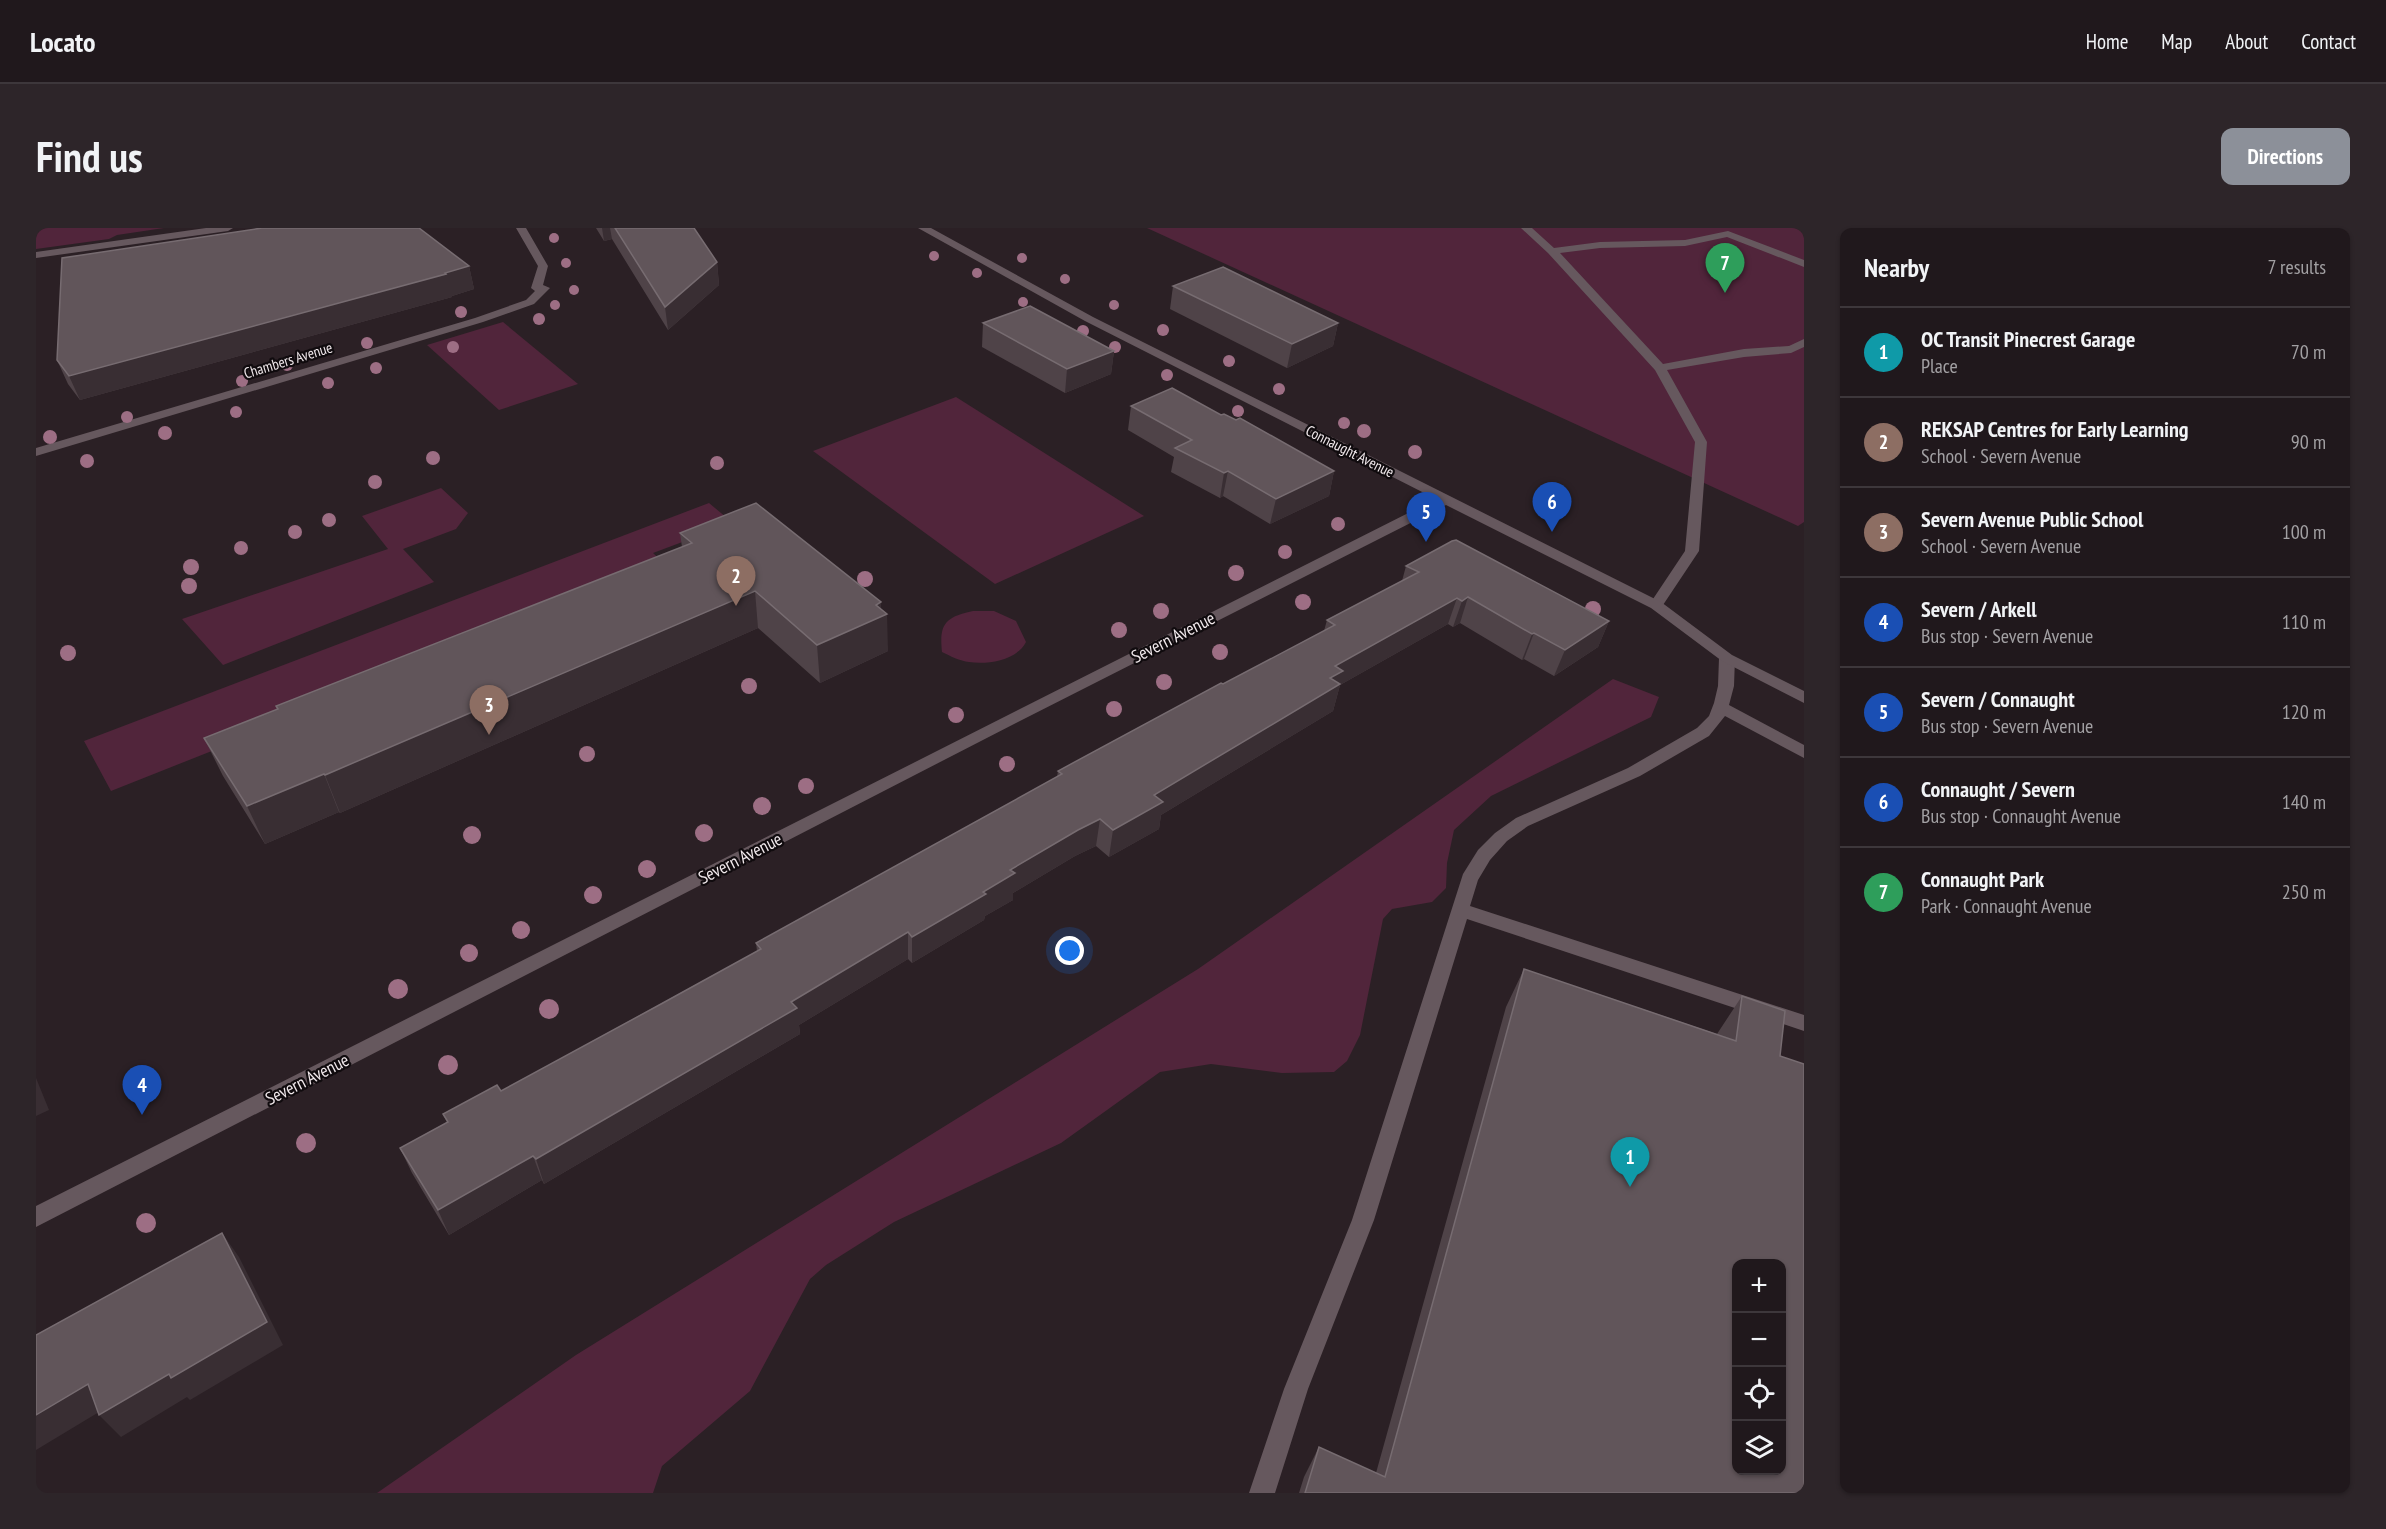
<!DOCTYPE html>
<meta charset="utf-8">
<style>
body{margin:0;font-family:"PT Sans Narrow",sans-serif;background:#2d2529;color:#f1f3f6}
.controls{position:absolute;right:18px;bottom:18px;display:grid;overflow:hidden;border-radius:12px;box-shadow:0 2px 4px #0004}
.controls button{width:54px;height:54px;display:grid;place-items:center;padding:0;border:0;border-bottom:2px solid #3d373b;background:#20181c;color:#f1f3f6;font:30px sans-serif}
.you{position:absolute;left:1034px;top:723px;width:21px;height:21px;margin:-15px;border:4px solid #fff;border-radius:50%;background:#1a73e8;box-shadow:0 0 0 9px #1a73e833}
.badge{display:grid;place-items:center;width:39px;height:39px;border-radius:50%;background:#8c9099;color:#fff;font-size:20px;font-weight:700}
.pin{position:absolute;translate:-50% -50px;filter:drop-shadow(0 2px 3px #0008)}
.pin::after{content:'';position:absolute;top:32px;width:21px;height:18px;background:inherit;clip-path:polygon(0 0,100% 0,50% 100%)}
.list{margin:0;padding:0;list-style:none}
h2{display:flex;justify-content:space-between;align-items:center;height:78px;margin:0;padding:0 24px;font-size:26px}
h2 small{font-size:20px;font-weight:400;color:#a2a0a3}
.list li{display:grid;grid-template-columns:39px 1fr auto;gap:18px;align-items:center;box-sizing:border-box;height:90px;padding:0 24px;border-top:2px solid #3d373b}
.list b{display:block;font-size:22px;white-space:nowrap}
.list p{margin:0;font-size:20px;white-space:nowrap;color:#a2a0a3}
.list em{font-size:20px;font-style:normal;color:#a2a0a3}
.icon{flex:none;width:33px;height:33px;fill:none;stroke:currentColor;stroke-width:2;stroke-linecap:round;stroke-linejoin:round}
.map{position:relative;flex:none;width:1768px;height:1265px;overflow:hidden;border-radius:12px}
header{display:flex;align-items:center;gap:36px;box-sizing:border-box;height:84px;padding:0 30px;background:#20181c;border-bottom:2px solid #3d373b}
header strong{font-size:28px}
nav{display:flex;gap:33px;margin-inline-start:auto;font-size:21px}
.intro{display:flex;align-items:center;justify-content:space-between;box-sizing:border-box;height:144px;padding:0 36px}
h1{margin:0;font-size:42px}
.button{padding:15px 27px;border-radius:12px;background:#8c9099;color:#fff;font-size:21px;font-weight:700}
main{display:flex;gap:36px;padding:0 36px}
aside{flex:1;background:#20181c;border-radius:12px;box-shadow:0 2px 4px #0004}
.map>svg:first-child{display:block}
</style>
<header>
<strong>Locato</strong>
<nav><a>Home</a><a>Map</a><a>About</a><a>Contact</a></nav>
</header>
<div class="intro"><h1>Find us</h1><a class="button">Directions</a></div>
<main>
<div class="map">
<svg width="1768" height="1265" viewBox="0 0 1768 1265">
<rect width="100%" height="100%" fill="#2b2025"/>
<g fill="#51253b">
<path d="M0 0H128L81 7 73 11 0 21Z"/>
<path d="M1111 0H1768V294L1762 298Z"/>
<path d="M467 94 542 156 463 182 391 117Z"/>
<path d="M920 169 1108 288 959 356 777 223Z"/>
<path d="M405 260 432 285 420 301 367 321 398 354 187 437 146 391 352 321 326 288Z"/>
<path d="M673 275 697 295 617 325 634 341 75 563 48 513Z"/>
<path d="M937 383H958L980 393 990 414C981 432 952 437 933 434 924 433 914 428 906 424 903 396 909 389 937 383Z"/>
<path d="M1577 451 1623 469 1615 489 1455 568 1418 602 1411 635 1410 660 1396 674 1356 681 1347 691 1324 807 1311 833 1298 844 1246 845 1175 836 1124 844 1025 915 858 994 790 1037 774 1051 714 1163 626 1238 617 1265H341L540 1127 1162 741Z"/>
</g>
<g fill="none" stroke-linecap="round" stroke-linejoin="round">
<g fill="#66585e" fill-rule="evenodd">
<path d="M1485 0H1496L1518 20 1564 14 1649 12 1692 3 1768 32V39L1691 9 1649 18 1564 20 1524 25 1627 136 1708 121 1753 118 1768 111V119L1755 125 1708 129 1631 142 1671 214 1663 323 1625 380 1620 381 1613 377 1649 323 1659 214 1619 142 1512 25Z"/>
<path d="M1691 425 1699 430 1698 458 1693 477 1768 517V530L1689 488 1673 508 1604 548 1492 598 1471 613 1454 632 1442 652 1434 678 1768 787V803L1431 691 1338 992 1272 1161 1239 1265H1213L1248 1161 1316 992 1427 646 1442 622 1459 605 1480 590 1592 540 1661 500 1673 488 1678 475 1682 458 1683 430Z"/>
</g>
<g fill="#66585e" fill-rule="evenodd">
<path d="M170 0H197L192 3 0 30V24Z"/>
<path d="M480 0H490L512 38 507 57 514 60 498 76 447 94 0 228V220L439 90 490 72 499 63 495 60 502 38Z"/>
<path d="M882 0H895L1057 89 1625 374 1696 427 1768 463V475L1686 433 1615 380 1410 277 980 495 0 999V978L1400 271 1049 93Z"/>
</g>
</g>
<g fill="#9d6e84">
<circle cx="518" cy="10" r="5"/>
<circle cx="898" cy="28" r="5"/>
<circle cx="986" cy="30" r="5"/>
<circle cx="530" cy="35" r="5"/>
<circle cx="941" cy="45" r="5"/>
<circle cx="1029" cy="51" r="5"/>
<circle cx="538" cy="62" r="5"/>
<circle cx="987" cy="74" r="5"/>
<circle cx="519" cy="77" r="5"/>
<circle cx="1078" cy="77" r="5"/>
<circle cx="425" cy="84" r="6"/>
<circle cx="503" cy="91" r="6"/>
<circle cx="1127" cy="102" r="6"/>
<circle cx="1047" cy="103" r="6"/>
<circle cx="331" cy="115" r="6"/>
<circle cx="417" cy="119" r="6"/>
<circle cx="1079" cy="119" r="6"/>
<circle cx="1193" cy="133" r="6"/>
<circle cx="251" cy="137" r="6"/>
<circle cx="340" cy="140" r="6"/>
<circle cx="1131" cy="147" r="6"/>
<circle cx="206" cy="153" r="6"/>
<circle cx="292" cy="155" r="6"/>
<circle cx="1243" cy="161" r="6"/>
<circle cx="1202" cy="183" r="6"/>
<circle cx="200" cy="184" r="6"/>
<circle cx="91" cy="189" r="6"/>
<circle cx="1308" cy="195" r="6"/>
<circle cx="1328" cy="203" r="7"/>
<circle cx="129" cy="205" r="7"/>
<circle cx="14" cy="209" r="7"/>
<circle cx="1379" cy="224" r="7"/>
<circle cx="397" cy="230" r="7"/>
<circle cx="51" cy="233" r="7"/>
<circle cx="681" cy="235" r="7"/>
<circle cx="339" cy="254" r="7"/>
<circle cx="293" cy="292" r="7"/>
<circle cx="1302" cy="296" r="7"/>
<circle cx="259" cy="304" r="7"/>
<circle cx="205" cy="320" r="7"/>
<circle cx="1249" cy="324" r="7"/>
<circle cx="155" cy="339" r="8"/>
<circle cx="1200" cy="345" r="8"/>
<circle cx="829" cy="351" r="8"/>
<circle cx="153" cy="358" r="8"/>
<circle cx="1267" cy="374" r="8"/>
<circle cx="1557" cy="381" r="8"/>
<circle cx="1125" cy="383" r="8"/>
<circle cx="1083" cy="402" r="8"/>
<circle cx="1184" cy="424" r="8"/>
<circle cx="32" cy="425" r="8"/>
<circle cx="1128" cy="454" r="8"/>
<circle cx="713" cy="458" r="8"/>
<circle cx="1078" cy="481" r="8"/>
<circle cx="920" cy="487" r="8"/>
<circle cx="551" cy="526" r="8"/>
<circle cx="971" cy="536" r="8"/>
<circle cx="770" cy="558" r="8"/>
<circle cx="726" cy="578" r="9"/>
<circle cx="668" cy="605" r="9"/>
<circle cx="436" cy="607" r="9"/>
<circle cx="611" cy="641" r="9"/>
<circle cx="557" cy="667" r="9"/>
<circle cx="485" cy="702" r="9"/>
<circle cx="433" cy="725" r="9"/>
<circle cx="362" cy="761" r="10"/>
<circle cx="513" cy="781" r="10"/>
<circle cx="412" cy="837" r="10"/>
<circle cx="270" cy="915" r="10"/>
<circle cx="110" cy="995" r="10"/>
</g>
<g fill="#4f4348">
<path d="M560 0H658L681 34 683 57 632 102 576 11 568 13Z"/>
<path d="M433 38 438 61 416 68V69L44 172 32 156 21 132Z"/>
<path d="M1137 58 1302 95 1297 118 1251 140 1134 81Z"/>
<path d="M947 95 1078 123 1075 146 1029 165 946 119Z"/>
<path d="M1095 178 1185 187 1298 243 1293 268 1234 296 1187 268 1184 270 1135 244 1138 229 1092 202Z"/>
<path d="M644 305 845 381 852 423 784 455 722 400 304 585 303 584 229 616 187 548 168 510 241 481 240 478 646 319Z"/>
<path d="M1370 338 1573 393 1562 419 1518 448 1488 431 1486 432 1424 395 1417 399 1412 396 1304 457 1297 483 1125 587 1123 601 1073 629 1060 618 1039 628 977 665V672L949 688 948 692 876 735 872 731 763 797 764 806 508 956 506 952 413 1007 376 945 364 920 411 894 407 886 465 863 721 723 720 715 1021 549 1022 543 1288 403 1291 392 1366 353Z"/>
<path d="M1488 741 1681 806 1706 768 1744 828 1768 1265H1263L1268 1249 1283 1219 1340 1245 1470 779Z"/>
</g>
<g fill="#392e33">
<path d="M566 0H574L576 11 568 13Z"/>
<path d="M681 34 683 57 632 102 629 79Z"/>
<path d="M433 38 438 61 416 68V69L44 172 33 148Z"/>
<path d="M1302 95 1297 118 1251 140 1256 116Z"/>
<path d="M1078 123 1075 146 1029 165 1031 141Z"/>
<path d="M1192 243 1187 268 1184 270 1188 245Z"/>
<path d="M1298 243 1293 268 1234 296 1240 271Z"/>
<path d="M719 363 722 400 304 585 289 547Z"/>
<path d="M1432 369 1424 395 1417 399 1426 373Z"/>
<path d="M1421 370 1412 396 1304 457 1297 483 1125 587 1123 601 1073 629 1077 602 1118 567 1294 450 1299 438Z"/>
<path d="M845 374V388L851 386 852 423 784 455 781 417 840 377Z"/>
<path d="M1573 393 1562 419 1518 448 1529 422Z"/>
<path d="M1498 405 1488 431 1486 432 1496 406Z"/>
<path d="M288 546 303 584 229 616 211 578Z"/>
<path d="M1064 591 1060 618 1039 628 977 665V672L949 688 948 692 876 735V709L947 664 974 642 1042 602Z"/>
<path d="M872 704V731L763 797 764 806 508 956 500 931 755 774Z"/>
<path d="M0 850 13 882 0 888Z"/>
<path d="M497 928 506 952 413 1007 402 982Z"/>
<path d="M186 1005 203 1029 247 1117 154 1172 151 1169 85 1209 63 1187Z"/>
<path d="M52 1156 73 1178 0 1222V1187Z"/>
</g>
<g fill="#61555a" stroke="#776c71" stroke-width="1.5" fill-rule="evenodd">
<path d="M226 0H383L433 38 409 45 410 46 33 148 21 132 26 30Z"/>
<path d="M579 0H658L681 34 629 79Z"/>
<path d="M1187 39 1302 95 1256 116 1137 58Z"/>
<path d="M994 78 1078 123 1031 141 947 95Z"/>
<path d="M1136 160 1185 187 1188 186 1200 192 1204 190 1298 243 1240 271 1192 243 1188 245 1139 220 1156 212 1095 178Z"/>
<path d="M720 275 845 374 840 377 851 386 781 417 719 363 289 547 288 546 211 578 168 510 242 481 240 478 656 315 644 305Z"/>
<path d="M1420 312 1573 393 1529 422 1498 405 1496 406 1432 369 1426 373 1421 370 1299 438 1307 443 1294 450 1304 456 1118 567 1127 574 1077 602 1064 591 1042 602 974 642 979 645 947 664 950 666 876 709 872 704 755 774 761 780 500 931 497 928 402 982 364 920 412 894 407 886 461 857 465 863 625 776 725 721 720 715 1026 546 1022 543 1185 455 1187 456 1299 397 1291 392 1383 344 1370 338 1416 313Z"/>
<path d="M1488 741 1700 813 1706 768 1749 783 1744 828 1768 836V1265H1269L1283 1219 1349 1249ZM1701 1035H1746V1242H1701Z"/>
<path d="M186 1005 231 1094 135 1150 133 1146 63 1187 52 1156 0 1187V1107Z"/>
</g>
<g text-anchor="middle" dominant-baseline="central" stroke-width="4.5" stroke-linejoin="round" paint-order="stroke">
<g font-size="15" fill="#f1e9ec" stroke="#100b0e">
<text transform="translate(252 132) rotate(-17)">Chambers Avenue</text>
<text transform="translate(1314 223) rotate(27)">Connaught Avenue</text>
</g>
<g font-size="18" fill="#f1e9ec" stroke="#100b0e">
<text transform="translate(1137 409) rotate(-27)">Severn Avenue</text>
<text transform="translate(704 630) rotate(-27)">Severn Avenue</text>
<text transform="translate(271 851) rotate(-27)">Severn Avenue</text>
</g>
</g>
</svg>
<div class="controls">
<button>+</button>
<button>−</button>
<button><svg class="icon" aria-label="locate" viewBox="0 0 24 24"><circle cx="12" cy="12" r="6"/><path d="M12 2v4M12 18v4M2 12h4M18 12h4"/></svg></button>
<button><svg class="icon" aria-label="layers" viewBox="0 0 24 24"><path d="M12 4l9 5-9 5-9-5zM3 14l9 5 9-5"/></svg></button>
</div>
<div class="you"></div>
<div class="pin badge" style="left:1594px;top:959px;background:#0f9aa8">1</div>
<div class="pin badge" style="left:700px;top:378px;background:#8d6e63">2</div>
<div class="pin badge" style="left:453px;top:507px;background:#8d6e63">3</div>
<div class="pin badge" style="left:106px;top:887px;background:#1a4fb4">4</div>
<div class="pin badge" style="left:1390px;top:314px;background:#1a4fb4">5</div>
<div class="pin badge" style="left:1516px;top:304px;background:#1a4fb4">6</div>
<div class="pin badge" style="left:1689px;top:65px;background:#2e9e5b">7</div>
</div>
<aside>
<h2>Nearby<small>7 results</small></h2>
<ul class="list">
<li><span class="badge" style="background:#0f9aa8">1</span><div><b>OC Transit Pinecrest Garage</b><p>Place</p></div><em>70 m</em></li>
<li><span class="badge" style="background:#8d6e63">2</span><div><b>REKSAP Centres for Early Learning</b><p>School · Severn Avenue</p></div><em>90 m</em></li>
<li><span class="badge" style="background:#8d6e63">3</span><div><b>Severn Avenue Public School</b><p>School · Severn Avenue</p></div><em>100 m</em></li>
<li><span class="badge" style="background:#1a4fb4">4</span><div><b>Severn / Arkell</b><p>Bus stop · Severn Avenue</p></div><em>110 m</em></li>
<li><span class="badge" style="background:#1a4fb4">5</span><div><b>Severn / Connaught</b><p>Bus stop · Severn Avenue</p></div><em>120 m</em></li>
<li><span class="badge" style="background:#1a4fb4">6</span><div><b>Connaught / Severn</b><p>Bus stop · Connaught Avenue</p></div><em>140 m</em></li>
<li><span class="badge" style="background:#2e9e5b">7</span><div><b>Connaught Park</b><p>Park · Connaught Avenue</p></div><em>250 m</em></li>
</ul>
</aside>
</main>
